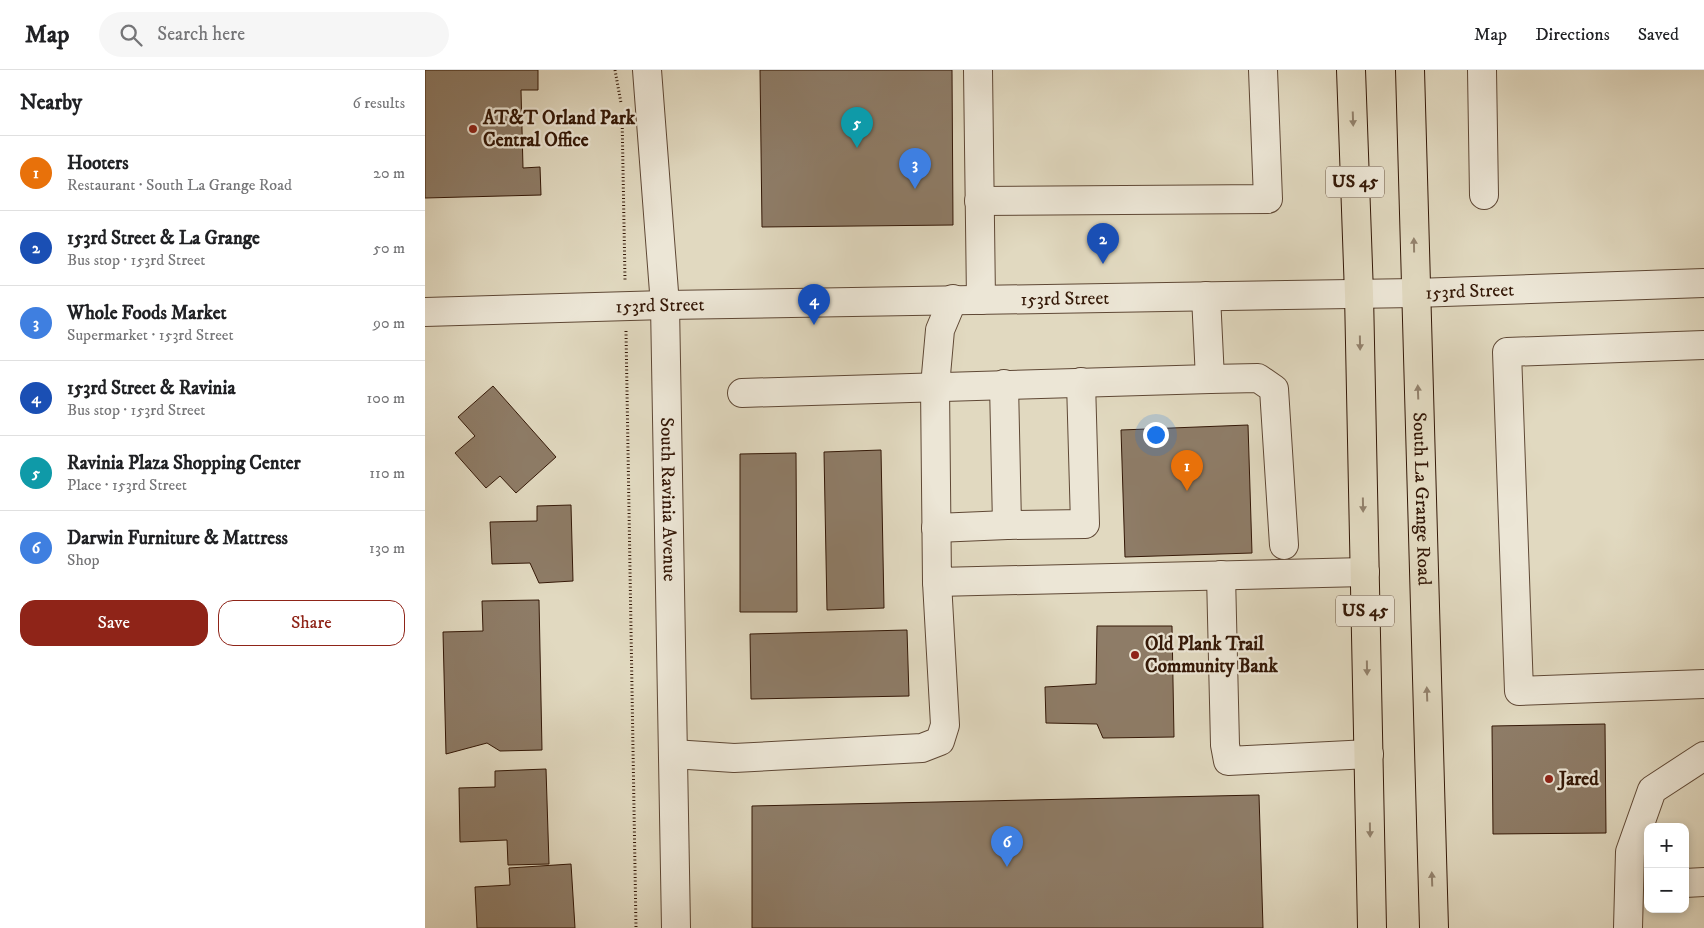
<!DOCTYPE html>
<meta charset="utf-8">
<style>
body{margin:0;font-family:"IM FELL DW Pica",serif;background:#f6f6f6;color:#202124}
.controls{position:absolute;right:15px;bottom:15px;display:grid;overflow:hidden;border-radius:10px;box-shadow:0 2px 8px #0003}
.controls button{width:45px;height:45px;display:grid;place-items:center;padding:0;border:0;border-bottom:1px solid #e0e0e0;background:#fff;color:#202124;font:25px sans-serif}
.you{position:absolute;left:730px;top:364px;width:18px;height:18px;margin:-12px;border:4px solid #fff;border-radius:50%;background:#1a73e8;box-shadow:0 0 0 8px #1a73e833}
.badge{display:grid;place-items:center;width:32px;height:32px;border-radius:50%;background:#8f2418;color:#fff;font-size:16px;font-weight:700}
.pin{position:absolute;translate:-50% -41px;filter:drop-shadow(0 1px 2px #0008)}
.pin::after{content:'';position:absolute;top:26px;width:18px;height:15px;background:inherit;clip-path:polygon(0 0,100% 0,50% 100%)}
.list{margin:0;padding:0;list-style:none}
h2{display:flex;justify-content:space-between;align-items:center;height:65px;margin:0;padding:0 20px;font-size:21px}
h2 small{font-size:16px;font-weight:400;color:#757577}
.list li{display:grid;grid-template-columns:32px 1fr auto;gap:15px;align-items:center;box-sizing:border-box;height:75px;padding:0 20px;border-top:1px solid #e0e0e0}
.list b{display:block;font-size:19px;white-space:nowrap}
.list p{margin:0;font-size:16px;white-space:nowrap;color:#757577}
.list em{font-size:16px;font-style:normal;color:#757577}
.actions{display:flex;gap:10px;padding:15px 20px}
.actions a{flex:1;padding:11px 0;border:1px solid #8f2418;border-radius:15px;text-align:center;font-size:18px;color:#8f2418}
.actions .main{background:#8f2418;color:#fff}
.icon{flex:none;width:28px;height:28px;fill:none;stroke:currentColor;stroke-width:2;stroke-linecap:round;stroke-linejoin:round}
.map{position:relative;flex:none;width:1279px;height:858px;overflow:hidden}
header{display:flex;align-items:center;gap:30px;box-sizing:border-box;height:70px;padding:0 25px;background:#fff;border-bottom:1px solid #e0e0e0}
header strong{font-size:24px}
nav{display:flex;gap:28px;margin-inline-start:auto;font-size:18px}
.search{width:350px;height:45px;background:#f6f6f6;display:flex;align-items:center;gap:12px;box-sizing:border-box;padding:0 18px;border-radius:28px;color:#757577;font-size:19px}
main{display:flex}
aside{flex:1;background:#fff}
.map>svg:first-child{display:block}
</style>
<header>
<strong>Map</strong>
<div class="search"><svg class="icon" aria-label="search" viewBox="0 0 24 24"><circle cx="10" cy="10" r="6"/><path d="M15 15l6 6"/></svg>Search here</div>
<nav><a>Map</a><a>Directions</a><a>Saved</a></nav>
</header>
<main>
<aside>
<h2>Nearby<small>6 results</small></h2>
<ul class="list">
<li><span class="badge" style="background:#e8710a">1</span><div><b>Hooters</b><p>Restaurant · South La Grange Road</p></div><em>20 m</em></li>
<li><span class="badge" style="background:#1a4fb4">2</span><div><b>153rd Street &amp; La Grange</b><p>Bus stop · 153rd Street</p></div><em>50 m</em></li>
<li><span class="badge" style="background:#3f7fe0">3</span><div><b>Whole Foods Market</b><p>Supermarket · 153rd Street</p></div><em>90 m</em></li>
<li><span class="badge" style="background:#1a4fb4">4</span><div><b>153rd Street &amp; Ravinia</b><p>Bus stop · 153rd Street</p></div><em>100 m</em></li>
<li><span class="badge" style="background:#0f9aa8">5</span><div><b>Ravinia Plaza Shopping Center</b><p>Place · 153rd Street</p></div><em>110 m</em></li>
<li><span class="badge" style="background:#3f7fe0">6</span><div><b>Darwin Furniture &amp; Mattress</b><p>Shop</p></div><em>130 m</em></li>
</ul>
<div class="actions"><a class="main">Save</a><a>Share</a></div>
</aside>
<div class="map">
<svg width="1279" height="858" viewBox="0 0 1279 858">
<rect width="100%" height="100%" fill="#e1d9c0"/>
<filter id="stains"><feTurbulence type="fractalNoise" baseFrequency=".004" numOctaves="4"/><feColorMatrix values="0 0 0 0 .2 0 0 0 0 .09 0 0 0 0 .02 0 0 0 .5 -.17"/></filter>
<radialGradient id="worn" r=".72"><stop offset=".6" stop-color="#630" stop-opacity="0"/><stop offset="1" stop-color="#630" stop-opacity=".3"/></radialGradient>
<g fill="#8e7c67" stroke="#341807">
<path d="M0 0H113V20H96L98 98 115 97 116 125 0 128Z"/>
<path d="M335 0H527L528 155 337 157Z"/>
<path d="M68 316 131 387 91 423 75 406 61 418 30 383 50 366 33 347Z"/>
<path d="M823 355 827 483 700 487 696 360Z"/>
<path d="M456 380 459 538 402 540 399 382Z"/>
<path d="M371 383 372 542H315V384Z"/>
<path d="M146 435 148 511 114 513 105 493 67 494 65 452 112 451V436Z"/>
<path d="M114 530 117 680 75 681 62 673 21 684 18 562 58 561 57 531Z"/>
<path d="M672 556H747L749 667 678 668 672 654 621 653 620 617 671 614Z"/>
<path d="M482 560 484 626 326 629 325 564Z"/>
<path d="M1180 654 1181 763 1068 764 1067 656Z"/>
<path d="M121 699 124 794 83 795 82 770 35 772 34 718 70 717V701Z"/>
<path d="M834 725 838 858H327V736Z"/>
<path d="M146 794 150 858H52L50 817 85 815 84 798Z"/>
</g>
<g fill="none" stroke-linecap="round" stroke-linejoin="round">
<defs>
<g id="minor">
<path id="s1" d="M222 0 240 235 251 858"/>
<path d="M553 0 556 230"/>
<path d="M1057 0 1059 125"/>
<path d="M554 131 843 129 838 0"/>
<path d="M528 229 515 260 510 316 512 512 940 502"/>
<path id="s2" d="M0 242 240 235 990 223 1279 213"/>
<path d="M1279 275 1082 282 1094 621 1279 614"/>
<path d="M785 309 833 308 849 319 859 475"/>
<path d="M579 314 582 455 660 454 656 312"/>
<path d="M317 323 785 309 781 226"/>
<path d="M511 458 582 455"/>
<path d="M796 505 800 675 803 691 944 684"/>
<path d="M248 684 309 688 497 678 515 671 520 655 512 512"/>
<path d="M1260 813 1279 812"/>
<path d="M1203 858 1205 782 1227 720 1279 686"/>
</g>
<g id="highway">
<path d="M926 0 934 224 947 858"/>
<path id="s3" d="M985 0 1009 858"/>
</g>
</defs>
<use href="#minor" stroke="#5f4835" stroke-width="30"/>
<use href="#highway" stroke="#341807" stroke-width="30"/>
<g stroke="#341807" stroke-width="3" stroke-dasharray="1 2.5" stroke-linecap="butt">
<path d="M190 0 196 33"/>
<path d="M197 44 200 210"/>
<path d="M201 261 211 858"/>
</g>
<use href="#minor" stroke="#ece6d6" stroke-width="28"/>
<use href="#highway" stroke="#e1d9c0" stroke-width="28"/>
</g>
<defs><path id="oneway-solid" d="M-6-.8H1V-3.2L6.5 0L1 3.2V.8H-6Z" transform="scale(1.25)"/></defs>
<g fill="#93826d">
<use href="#oneway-solid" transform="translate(928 49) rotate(88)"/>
<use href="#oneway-solid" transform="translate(989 175) rotate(-91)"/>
<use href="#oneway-solid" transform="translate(935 273) rotate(89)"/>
<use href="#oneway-solid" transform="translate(993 322) rotate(-92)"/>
<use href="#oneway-solid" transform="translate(938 435) rotate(89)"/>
<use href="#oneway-solid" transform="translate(942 598) rotate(89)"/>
<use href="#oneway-solid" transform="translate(1002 624) rotate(-92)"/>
<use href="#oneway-solid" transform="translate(945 760) rotate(89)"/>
<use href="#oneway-solid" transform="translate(1007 809) rotate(-92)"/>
</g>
<g fill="#8f2418" stroke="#ece6d6" stroke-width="2">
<circle cx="48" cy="59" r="5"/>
<circle cx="710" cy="585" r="5"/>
<circle cx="1124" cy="709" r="5"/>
</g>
<g text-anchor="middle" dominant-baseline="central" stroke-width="4.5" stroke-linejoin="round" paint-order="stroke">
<g fill="#ece6d6" stroke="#6b5645" stroke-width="1">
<rect x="901" y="96.5" width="58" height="31" rx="4"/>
<rect x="911" y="525.5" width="58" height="31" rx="4"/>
</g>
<g font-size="18" font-weight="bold" fill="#341807">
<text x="930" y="112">US 45</text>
<text x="940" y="541">US 45</text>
</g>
<g font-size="19" font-weight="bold" fill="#341807" stroke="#ece6d6" text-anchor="start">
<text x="58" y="48">AT&amp;T Orland Park<tspan x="58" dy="22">Central Office</tspan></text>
<text x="720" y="574">Old Plank Trail<tspan x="720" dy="22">Community Bank</tspan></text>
<text x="1134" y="709">Jared</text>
</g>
<g font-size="19" fill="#341807" stroke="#ece6d6">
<text stroke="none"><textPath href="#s2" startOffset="1045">153rd Street</textPath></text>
<text stroke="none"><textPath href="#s2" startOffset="640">153rd Street</textPath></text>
<text stroke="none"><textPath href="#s2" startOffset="235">153rd Street</textPath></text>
<text stroke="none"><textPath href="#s1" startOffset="430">South Ravinia Avenue</textPath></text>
<text stroke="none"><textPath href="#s3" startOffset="429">South La Grange Road</textPath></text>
</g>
</g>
<rect width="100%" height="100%" filter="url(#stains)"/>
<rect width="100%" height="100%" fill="url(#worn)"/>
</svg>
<div class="controls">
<button>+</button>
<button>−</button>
</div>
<div class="you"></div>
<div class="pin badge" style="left:762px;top:421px;background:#e8710a">1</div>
<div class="pin badge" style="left:678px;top:194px;background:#1a4fb4">2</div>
<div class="pin badge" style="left:490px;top:119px;background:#3f7fe0">3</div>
<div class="pin badge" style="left:389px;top:255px;background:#1a4fb4">4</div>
<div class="pin badge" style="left:432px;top:78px;background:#0f9aa8">5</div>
<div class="pin badge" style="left:582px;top:797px;background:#3f7fe0">6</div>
</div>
</main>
